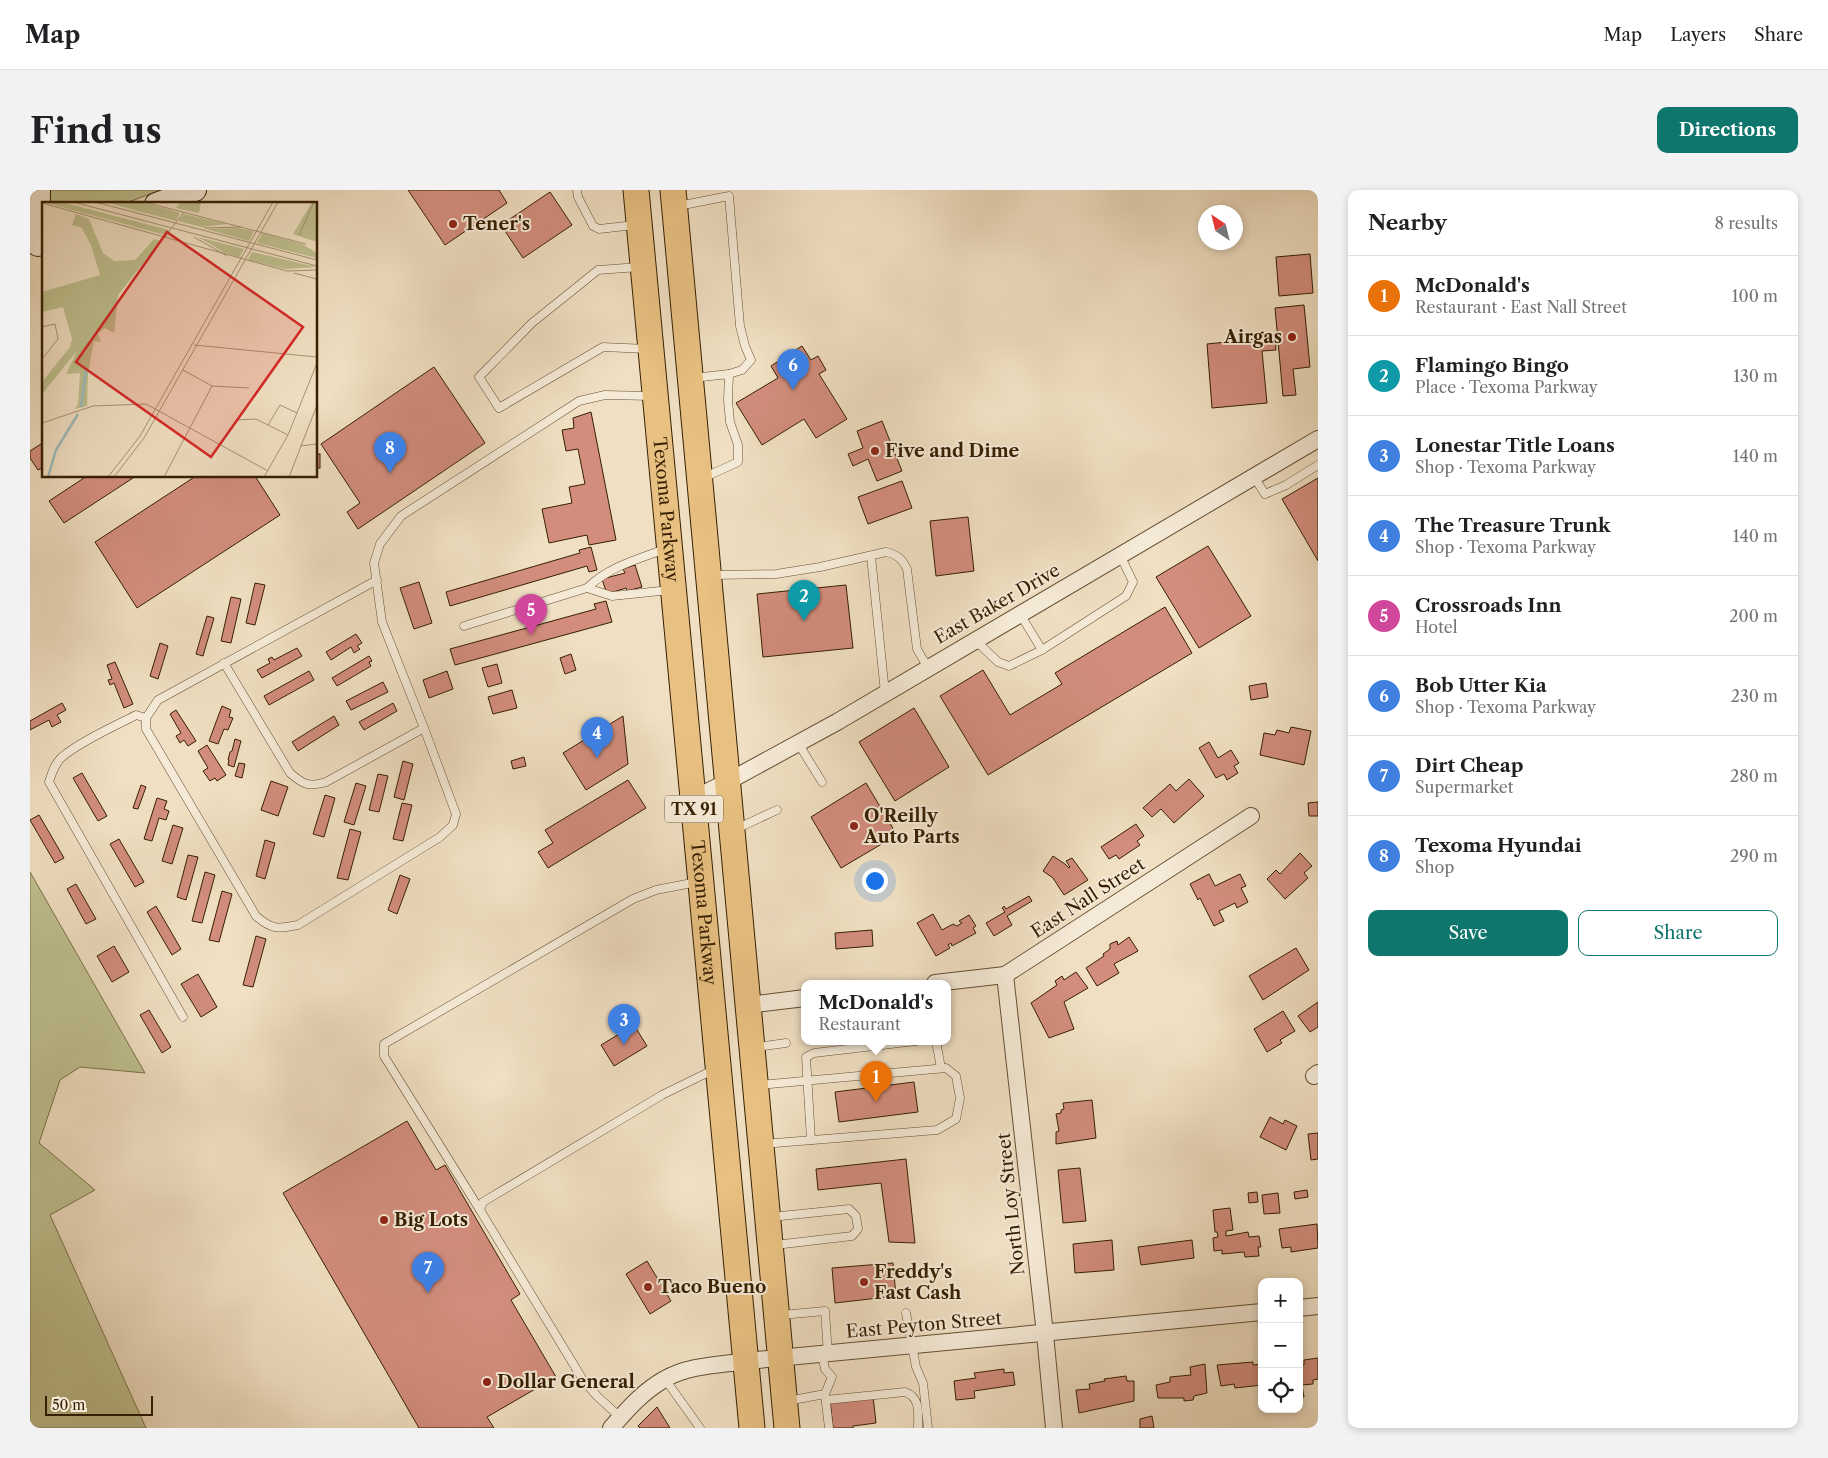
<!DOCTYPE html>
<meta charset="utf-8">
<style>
body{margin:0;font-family:"Libre Caslon Text",serif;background:#f2f2f2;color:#202124}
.controls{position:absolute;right:15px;bottom:15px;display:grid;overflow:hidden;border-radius:10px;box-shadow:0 2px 8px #0003}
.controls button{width:45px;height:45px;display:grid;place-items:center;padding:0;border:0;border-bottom:1px solid #e0e0e0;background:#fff;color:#202124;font:25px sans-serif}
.compass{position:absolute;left:1168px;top:15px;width:45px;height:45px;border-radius:50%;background:#fff;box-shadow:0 2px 8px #0003;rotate:325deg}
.scale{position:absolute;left:15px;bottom:12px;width:108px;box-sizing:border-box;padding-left:5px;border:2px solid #361f02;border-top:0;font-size:14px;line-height:18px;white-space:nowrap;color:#361f02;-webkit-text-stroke:4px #f5ead7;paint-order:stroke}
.you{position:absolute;left:844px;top:690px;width:18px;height:18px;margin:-12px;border:4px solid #fff;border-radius:50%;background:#1a73e8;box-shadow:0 0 0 8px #1a73e833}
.badge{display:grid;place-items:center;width:32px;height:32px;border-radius:50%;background:#0f766e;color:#fff;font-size:16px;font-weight:700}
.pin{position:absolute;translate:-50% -41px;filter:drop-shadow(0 1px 2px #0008)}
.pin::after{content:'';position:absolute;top:26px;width:18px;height:15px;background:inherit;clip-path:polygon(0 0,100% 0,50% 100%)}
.popup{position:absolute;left:771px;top:790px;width:150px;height:65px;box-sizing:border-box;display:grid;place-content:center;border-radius:10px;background:#fff;filter:drop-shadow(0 1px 4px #0005);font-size:16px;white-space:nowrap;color:#757577}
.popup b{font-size:19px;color:#202124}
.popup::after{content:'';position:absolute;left:50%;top:100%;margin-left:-10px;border:10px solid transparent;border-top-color:#fff}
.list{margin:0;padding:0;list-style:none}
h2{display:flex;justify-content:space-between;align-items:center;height:65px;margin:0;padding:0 20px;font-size:21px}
h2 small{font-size:16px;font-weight:400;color:#757577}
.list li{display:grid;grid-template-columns:32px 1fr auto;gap:15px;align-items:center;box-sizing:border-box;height:80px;padding:0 20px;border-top:1px solid #e0e0e0}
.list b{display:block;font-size:19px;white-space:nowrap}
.list p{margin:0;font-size:16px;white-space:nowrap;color:#757577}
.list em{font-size:16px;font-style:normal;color:#757577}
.actions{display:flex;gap:10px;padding:15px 20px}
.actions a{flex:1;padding:11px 0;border:1px solid #0f766e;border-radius:10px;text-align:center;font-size:18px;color:#0f766e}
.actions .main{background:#0f766e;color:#fff}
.icon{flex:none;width:28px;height:28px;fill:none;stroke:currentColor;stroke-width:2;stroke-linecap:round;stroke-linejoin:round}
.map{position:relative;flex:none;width:1288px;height:1238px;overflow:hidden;border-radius:10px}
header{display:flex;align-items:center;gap:30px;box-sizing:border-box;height:70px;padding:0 25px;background:#fff;border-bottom:1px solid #e0e0e0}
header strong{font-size:24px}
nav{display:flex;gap:28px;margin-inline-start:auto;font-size:18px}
.intro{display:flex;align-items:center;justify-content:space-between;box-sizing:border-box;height:120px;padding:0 30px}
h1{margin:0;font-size:35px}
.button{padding:12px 22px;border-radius:10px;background:#0f766e;color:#fff;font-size:18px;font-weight:700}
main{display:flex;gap:30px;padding:0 30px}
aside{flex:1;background:#fff;border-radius:10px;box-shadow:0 2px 8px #0003}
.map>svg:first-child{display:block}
</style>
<header>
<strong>Map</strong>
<nav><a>Map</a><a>Layers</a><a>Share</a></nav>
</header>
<div class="intro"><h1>Find us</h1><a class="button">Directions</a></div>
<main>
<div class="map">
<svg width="1288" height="1238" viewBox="0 0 1288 1238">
<rect width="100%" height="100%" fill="#f0dfc2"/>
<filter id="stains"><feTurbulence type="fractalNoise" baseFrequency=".004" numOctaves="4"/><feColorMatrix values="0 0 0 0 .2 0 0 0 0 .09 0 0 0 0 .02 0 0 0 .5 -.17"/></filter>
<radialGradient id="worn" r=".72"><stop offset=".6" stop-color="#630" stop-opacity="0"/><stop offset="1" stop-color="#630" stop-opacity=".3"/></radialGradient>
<g fill="#bfc08f" stroke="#7a7048">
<path d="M18 0H131L93 14H18Z"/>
<path d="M0 682 115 883 50 877 30 890 9 953 65 1000 20 1025 116 1238H0Z"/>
</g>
<g fill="#d28d7c" stroke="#361f02">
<path d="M378 0H469L477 13 415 55Z"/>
<path d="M520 2 542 35 493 68 471 35Z"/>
<path d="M1280 64 1283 103 1249 106 1246 67Z"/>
<path d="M1274 115 1280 177 1263 179 1266 205 1253 206 1245 118Z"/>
<path d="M1245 147 1246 160 1232 161 1237 213 1182 218 1177 154Z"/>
<path d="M772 156 781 170 788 166 796 180 789 184 817 229 786 248 774 229 732 255 706 213 748 188 741 176Z"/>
<path d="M404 177 455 253 328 339 317 322 330 313 291 254Z"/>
<path d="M561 222 586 350 559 355 557 345 519 353 512 319 542 313 539 297 555 294 548 259 536 261 532 240 544 238 543 228Z"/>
<path d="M852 231 872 281 847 291 838 269 823 276 818 264 833 258 827 241Z"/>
<path d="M14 252V277L8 280 0 268V261Z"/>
<rect x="286" y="264" width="4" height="14"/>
<path d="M57 286H106L34 333 19 311Z"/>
<path d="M166 286H225L250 325 107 418 65 352Z"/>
<path d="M1288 288V371L1252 309Z"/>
<path d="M872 291 882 318 838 334 828 307Z"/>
<path d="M938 327 944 381 906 386 900 331Z"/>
<path d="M1178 356 1221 426 1169 458 1126 387Z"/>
<path d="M561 357 567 380 559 382 557 376 420 416 416 402 550 363 549 360Z"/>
<path d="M605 375 612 397 597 401 596 398 577 404 572 389 595 383 593 379Z"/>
<path d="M389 392 402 433 384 439 370 398Z"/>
<path d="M225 393 235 395 225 435 216 433Z"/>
<path d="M816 395 823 458 733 467 727 404Z"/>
<path d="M201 407 211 409 201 453 191 451Z"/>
<path d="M576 411 582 432 425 475 420 459 566 419 564 414Z"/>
<path d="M1135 417 1162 463 958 585 910 506 953 480 980 525 1032 494 1025 483Z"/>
<path d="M177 426 184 428 173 466 166 464Z"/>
<path d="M326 444 332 453 327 456 330 459 324 463 321 457 301 470 296 462Z"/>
<path d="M130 453 138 456 128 489 120 486Z"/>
<path d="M267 458 272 466 232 488 227 480 240 473 238 469 242 467 244 470Z"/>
<path d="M541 464 546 480 535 484 530 468Z"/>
<path d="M339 466 342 471 339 472 341 476 307 496 302 488Z"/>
<path d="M85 472 103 514 94 518 84 493 80 495 78 490 82 489 77 475Z"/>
<path d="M467 474 472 493 458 497 452 478Z"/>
<path d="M279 481 284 490 239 515 234 506Z"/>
<path d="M417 481 423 499 399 508 393 490Z"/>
<path d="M353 492 358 502 321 520 316 511Z"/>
<path d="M1236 493 1238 507 1221 510 1219 496Z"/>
<path d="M482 500 487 518 463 524 458 507Z"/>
<path d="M32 513 36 520 27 525 31 532 22 537 19 530 0 540V531Z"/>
<path d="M363 513 367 521 334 540 329 532Z"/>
<path d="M192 516 201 520 199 527 203 528 198 540 194 539 188 554 179 551Z"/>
<path d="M884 518 919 577 865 611 829 552Z"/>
<path d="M146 520 166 551 158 556 154 550 150 553 146 546 151 543 140 524Z"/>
<path d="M304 526 309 535 268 561 262 552Z"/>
<path d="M593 526 598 574 556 600 533 563Z"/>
<path d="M1261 537 1281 541 1274 575 1230 565 1234 543 1245 545 1247 540 1259 543Z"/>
<path d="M205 549 211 551 204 577 198 575 199 570H198L200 562 202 561Z"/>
<path d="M1179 552 1188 568 1201 560 1209 573 1204 576 1208 583 1197 590 1194 584 1186 588 1169 558Z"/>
<path d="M177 555 196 585 187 591 185 588 180 591 173 581 178 578 168 561Z"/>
<path d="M494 567 496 576 483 579 481 571Z"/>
<path d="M373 571 383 574 374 610 364 607Z"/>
<path d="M209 573 215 574 212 588 205 586Z"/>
<path d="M52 583 77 626 68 631 43 588Z"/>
<path d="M348 584 358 586 349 622 339 620Z"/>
<path d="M1159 589 1174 606 1144 633 1131 619 1122 627 1113 618 1140 594 1146 601Z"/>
<path d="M598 590 616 618 518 678 508 662 523 653 515 640Z"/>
<path d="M241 591 258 597 248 626 231 620Z"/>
<path d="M326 593 336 596 324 635 314 632Z"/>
<path d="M836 593 867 645 811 678 781 627Z"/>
<path d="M111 595 116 597 108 619 103 618Z"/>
<path d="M295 605 305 608 294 647 283 644Z"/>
<path d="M127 608 137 611 134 619 139 621 136 630 129 628 122 651 114 649Z"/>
<path d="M1288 612V626H1279L1278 613Z"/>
<path d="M372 613 382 615 373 651 363 649Z"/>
<path d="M9 625 34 668 25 673 0 630Z"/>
<path d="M1106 634 1114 646 1107 651 1110 655 1089 669 1086 665 1079 669 1071 657Z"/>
<path d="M143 635 153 638 142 674 132 671Z"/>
<path d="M320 639 331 642 318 690 307 688Z"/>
<path d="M89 649 114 692 105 697 80 654Z"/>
<path d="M235 650 245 653 235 689 226 686Z"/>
<path d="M1270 663 1282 676 1274 683 1278 688 1255 709 1237 689 1246 680 1250 684Z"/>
<path d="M158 665 168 667 156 710 147 707Z"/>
<path d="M1023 666 1035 674 1039 678 1040 677 1036 671 1042 668 1058 690 1034 705 1023 688 1013 681Z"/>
<path d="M175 682 185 685 172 733 162 731Z"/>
<path d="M1179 684 1185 696 1210 684 1216 696 1211 698 1218 712 1207 718 1205 713 1189 721 1194 731 1184 736 1170 708 1168 710 1160 694Z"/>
<path d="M370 685 380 689 367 724 358 720Z"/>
<path d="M46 694 66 729 56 734 37 699Z"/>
<path d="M192 701 202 704 189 752 179 750Z"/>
<path d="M999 706 1002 711 977 726 982 735 964 746 956 733 975 722 972 718 974 716 976 719Z"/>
<path d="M126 716 151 759 142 765 117 722Z"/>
<path d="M903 724 912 740 923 734 927 736 932 733 929 731 939 725 946 736 943 738 946 743 922 756 921 753 918 755 920 758 906 766 887 733Z"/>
<path d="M842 740 843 756 806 759 805 743Z"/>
<path d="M226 746 236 749 223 797 213 795Z"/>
<path d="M1099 747 1108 761 1084 774 1089 783 1067 796 1056 778 1074 766 1073 764 1080 759V754L1087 751 1088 755Z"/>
<path d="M84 756 99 782 82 792 67 766Z"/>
<path d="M1266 758 1279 780 1233 810 1219 786Z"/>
<path d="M1046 782 1058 798 1034 812 1044 839 1019 848 1001 813 1027 795 1025 791 1032 786 1034 790Z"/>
<path d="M168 784 187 817 171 827 151 794Z"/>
<path d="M1288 812V837L1280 842 1268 826Z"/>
<path d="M119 820 141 857 132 863 110 825Z"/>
<path d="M1253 821 1265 841 1250 850 1252 853 1237 862 1224 839Z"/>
<path d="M604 835 617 856 584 876 571 855Z"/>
<path d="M884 892 888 922 809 932 805 902Z"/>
<path d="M1062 910 1066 948 1026 954V942L1029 941 1026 924 1031 923V920L1034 919 1033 913Z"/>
<path d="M1240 927 1253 934 1255 930 1267 936 1256 960 1230 947Z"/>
<path d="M377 931 406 980 415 975 490 1104 481 1110 526 1187 457 1227 464 1238H389L253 1003Z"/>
<path d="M1288 943V969L1281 970 1278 944Z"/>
<path d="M876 969 885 1053 859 1052 851 993 788 1000 786 979Z"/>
<path d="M1050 978 1056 1031 1033 1033 1028 980Z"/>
<path d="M1277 1000 1278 1007 1265 1009 1264 1002Z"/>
<path d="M1227 1002 1228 1012 1219 1013 1218 1003Z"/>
<path d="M1248 1003 1250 1023 1234 1024 1232 1005Z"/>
<path d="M1200 1018 1203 1040 1196 1041V1046L1218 1042 1219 1047 1229 1046 1231 1057H1228L1229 1066 1215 1067 1214 1062 1192 1064V1060L1184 1061 1183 1048 1188 1047 1187 1042H1185L1183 1020Z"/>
<path d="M1287 1034 1288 1058 1261 1062V1057L1252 1058 1249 1039Z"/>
<path d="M1082 1050 1084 1080 1045 1083 1043 1054Z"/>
<path d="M1162 1050 1164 1068 1111 1075 1108 1057Z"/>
<path d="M617 1071 641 1111 620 1124 596 1084Z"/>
<path d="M863 1073 866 1106 805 1113 802 1078Z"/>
<path d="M1288 1168V1189L1283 1190V1194L1272 1195 1274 1207 1269 1208V1176L1274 1175V1170Z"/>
<path d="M1223 1172V1175L1232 1174V1195L1205 1198 1204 1194 1191 1196 1187 1175Z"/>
<path d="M1175 1174 1177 1203 1164 1206 1163 1210 1154 1211V1208H1128L1126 1195 1140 1192V1187L1161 1185 1160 1177Z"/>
<path d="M974 1179V1183L983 1182 985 1195 944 1201 945 1208 926 1210 924 1191 946 1188 944 1183Z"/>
<path d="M1096 1186 1097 1191H1104V1211L1049 1223 1046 1200 1060 1199 1059 1194 1075 1191 1074 1189Z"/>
<path d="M843 1206 846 1233 823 1236V1238H803L800 1210Z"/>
<path d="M627 1217 640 1238H610L608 1236Z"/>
<path d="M1122 1226 1124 1238H1110V1229Z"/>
</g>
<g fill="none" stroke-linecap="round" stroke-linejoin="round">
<defs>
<g id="service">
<path d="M547 0 548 7 563 36 569 39 605 35"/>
<path d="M648 16 699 6 710 136 715 156 721 170 712 180 699 184"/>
<path d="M609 77 568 80 502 133 449 187 469 218 573 157 618 159"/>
<path d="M663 188 699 184 698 210 700 232 708 255V272L673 288"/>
<path d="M1224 287 1235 304 1256 295 1288 275"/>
<path d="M635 359C608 369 578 377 557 398L582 406 640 400"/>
<path d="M841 366 855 503"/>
<path d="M682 385 746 384 790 377 856 362C868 365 872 369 877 379L887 459 898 478"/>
<path d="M347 390 128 510 116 528V539L226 726C242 740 248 739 268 735L410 647 423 635 426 624 394 538 352 432 344 373 350 354 371 326 549 211 575 205 622 206"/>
<path d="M990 424 1012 460"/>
<path d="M434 436 557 398"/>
<path d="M945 450 968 472 979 476 1012 460 1096 406 1103 392 1090 365"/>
<path d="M194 473 260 583C274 595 278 597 296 592L394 538"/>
<path d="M116 528 106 525C85 536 47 553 31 568 24 575 22 583 19 592L153 827"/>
<path d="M768 553 792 592"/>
<path d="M706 639 747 620"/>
<path d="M906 851 911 878"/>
<path d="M726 857 756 853"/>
<path d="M729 895 916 878 926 886 930 908 926 929 907 940 733 954"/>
<path d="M781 950 776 867 784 863 886 851"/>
<path d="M450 1020 354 866V854L603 709 626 700 667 692"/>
<path d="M741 1027 819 1019 826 1026 828 1039 822 1046 745 1055"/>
<path d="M876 1123 886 1177 893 1193 898 1238"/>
<path d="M751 1125 795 1121 798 1164"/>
<path d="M635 1189 670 1238"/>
<path d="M795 1205 799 1238"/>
<path d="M796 1210 875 1202C891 1208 888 1223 888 1238"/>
<path d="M757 1211 795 1204 802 1187 795 1179 792 1164"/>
<path d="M591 1228 567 1206 553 1190 450 1020 453 1012 632 905 685 879"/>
</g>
<g id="minor">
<path d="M663 609 697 592 807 532 1288 249"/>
<path d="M975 785 1015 1144 1024 1238"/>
<path d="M905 793 975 785 1221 626"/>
<path d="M718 815 775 808"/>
<path d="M1284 886 1288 883"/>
<path d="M1269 1118 1288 1116"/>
<path d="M581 1238C597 1220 613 1201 635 1189 659 1175 690 1175 717 1171L1232 1122"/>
</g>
<g id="secondary">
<path d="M126 14 165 0"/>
<path d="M8 55 9 0"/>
</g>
<g id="primary">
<path id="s1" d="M606 0 722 1238"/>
<path d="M643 0 757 1238"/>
</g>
</defs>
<use href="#service" stroke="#644f32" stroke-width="9"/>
<use href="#minor" stroke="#644f32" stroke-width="18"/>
<use href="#secondary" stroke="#361f02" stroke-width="24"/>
<use href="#primary" stroke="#361f02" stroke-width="27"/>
<use href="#service" stroke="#f5ead7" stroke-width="8"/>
<use href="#minor" stroke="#f5ead7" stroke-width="16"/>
<use href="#secondary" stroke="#f5ead7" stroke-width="22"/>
<use href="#primary" stroke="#e8c081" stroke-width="25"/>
</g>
<g fill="#8f2418" stroke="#f5ead7" stroke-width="2">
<circle cx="423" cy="34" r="5"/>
<circle cx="1262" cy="147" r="5"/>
<circle cx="845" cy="261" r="5"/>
<circle cx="824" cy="636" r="5"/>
<circle cx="354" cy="1030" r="5"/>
<circle cx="834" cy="1092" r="5"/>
<circle cx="618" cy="1097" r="5"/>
<circle cx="457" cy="1192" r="5"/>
</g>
<g text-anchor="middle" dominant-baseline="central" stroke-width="4" stroke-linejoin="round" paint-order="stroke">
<rect fill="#f5ead7" stroke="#6f5c42" stroke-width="1" x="635" y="605.5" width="58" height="27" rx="4"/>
<g font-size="16" font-weight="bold" fill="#361f02">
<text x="664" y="619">TX 91</text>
</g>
<g font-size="18" font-weight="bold" fill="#361f02" stroke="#f5ead7" text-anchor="start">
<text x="433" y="34">Tener's</text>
<text x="1252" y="147" text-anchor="end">Airgas</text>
<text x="855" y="261">Five and Dime</text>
<text x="834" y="626">O'Reilly<tspan x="834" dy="21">Auto Parts</tspan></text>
<text x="364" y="1030">Big Lots</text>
<text x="844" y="1082">Freddy's<tspan x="844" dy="21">Fast Cash</tspan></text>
<text x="628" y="1097">Taco Bueno</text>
<text x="467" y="1192">Dollar General</text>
</g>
<g font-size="18" fill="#361f02" stroke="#f5ead7">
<text stroke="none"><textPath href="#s1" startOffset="321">Texoma Parkway</textPath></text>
<text transform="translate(967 414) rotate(-30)">East Baker Drive</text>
<text transform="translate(1058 708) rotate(-33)">East Nall Street</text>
<text stroke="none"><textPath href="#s1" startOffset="726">Texoma Parkway</textPath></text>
<text transform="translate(981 1014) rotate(-96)">North Loy Street</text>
<text transform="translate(894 1135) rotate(-5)">East Peyton Street</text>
</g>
</g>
<g transform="translate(12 12)">
<rect width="275" height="275" fill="#f0dfc2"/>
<path d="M98 0 121 6 138 11 134 19 66 1ZM139 0H159L157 11 134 6ZM270 0H275V40L251 32ZM5 1H23L127 28 123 33ZM34 12 47 17 61 51 72 59 93 58 112 37 119 39 76 93 72 131 63 126 56 131 59 140 52 139 46 171 45 204 33 207 36 202 38 171 24 172 35 149 0 192V180L28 145 30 137 21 105 0 110V90L58 73 49 43 40 26 30 23ZM142 12 185 22 160 25 136 19ZM195 26 212 29 207 39 164 27ZM220 31 260 42 275 51V56L215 41ZM156 35 202 47 197 55 183 51ZM210 50 275 65 243 67 206 58Z" fill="#bfc08f"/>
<path fill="none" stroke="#9ebabd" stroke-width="2.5" d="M39 205 44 168M6 275 14 248 36 212"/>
<path fill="none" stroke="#a69275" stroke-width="1" d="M31 0 275 64M53 0 275 58M102 0 264 42M0 1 245 69M162 26 199 25M257 33 272 0M152 35 185 54M122 36 142 10M245 69 275 68M252 71 275 77M0 125 13 122 16 137 0 157M152 143 275 155M141 168 170 184 207 186M195 218 214 217 246 233M0 221 51 204 104 202 226 269M226 223 238 203 255 211M258 244 275 242M66 275 98 234 231 0M72 275 102 236 236 0M122 275 170 184M222 275 246 233 275 161M247 275 275 203"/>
<path fill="#d62828" fill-opacity="0.15" stroke="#d62828" stroke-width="2.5" d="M125 30 261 125 169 255 34 160Z"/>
<rect width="275" height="275" fill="none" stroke="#361f02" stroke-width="2.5"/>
</g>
<rect width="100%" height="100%" filter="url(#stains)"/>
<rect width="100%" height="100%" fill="url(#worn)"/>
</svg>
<div class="controls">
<button>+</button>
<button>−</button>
<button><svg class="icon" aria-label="locate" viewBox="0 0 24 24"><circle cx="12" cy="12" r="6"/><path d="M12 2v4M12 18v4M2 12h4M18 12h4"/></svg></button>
</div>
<svg class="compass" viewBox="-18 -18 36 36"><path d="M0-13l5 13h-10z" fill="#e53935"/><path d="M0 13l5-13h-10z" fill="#757577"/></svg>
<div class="scale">50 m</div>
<div class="you"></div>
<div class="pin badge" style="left:846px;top:912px;background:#e8710a">1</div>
<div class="popup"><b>McDonald's</b>Restaurant</div>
<div class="pin badge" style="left:774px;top:431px;background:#0f9aa8">2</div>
<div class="pin badge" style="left:594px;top:855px;background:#3f7fe0">3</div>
<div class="pin badge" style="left:567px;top:568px;background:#3f7fe0">4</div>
<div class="pin badge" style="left:501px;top:445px;background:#d1479c">5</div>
<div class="pin badge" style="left:763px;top:200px;background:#3f7fe0">6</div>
<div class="pin badge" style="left:398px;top:1103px;background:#3f7fe0">7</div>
<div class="pin badge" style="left:360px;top:283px;background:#3f7fe0">8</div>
</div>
<aside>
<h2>Nearby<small>8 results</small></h2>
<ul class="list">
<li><span class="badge" style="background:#e8710a">1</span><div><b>McDonald's</b><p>Restaurant · East Nall Street</p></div><em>100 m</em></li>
<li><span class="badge" style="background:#0f9aa8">2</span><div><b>Flamingo Bingo</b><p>Place · Texoma Parkway</p></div><em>130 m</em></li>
<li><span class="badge" style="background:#3f7fe0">3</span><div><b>Lonestar Title Loans</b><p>Shop · Texoma Parkway</p></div><em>140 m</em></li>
<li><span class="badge" style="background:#3f7fe0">4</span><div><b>The Treasure Trunk</b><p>Shop · Texoma Parkway</p></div><em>140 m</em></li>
<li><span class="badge" style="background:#d1479c">5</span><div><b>Crossroads Inn</b><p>Hotel</p></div><em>200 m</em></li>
<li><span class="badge" style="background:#3f7fe0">6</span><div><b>Bob Utter Kia</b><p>Shop · Texoma Parkway</p></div><em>230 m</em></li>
<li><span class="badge" style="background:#3f7fe0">7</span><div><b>Dirt Cheap</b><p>Supermarket</p></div><em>280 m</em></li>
<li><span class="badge" style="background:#3f7fe0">8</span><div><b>Texoma Hyundai</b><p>Shop</p></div><em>290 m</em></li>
</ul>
<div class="actions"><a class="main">Save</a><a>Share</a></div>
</aside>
</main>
